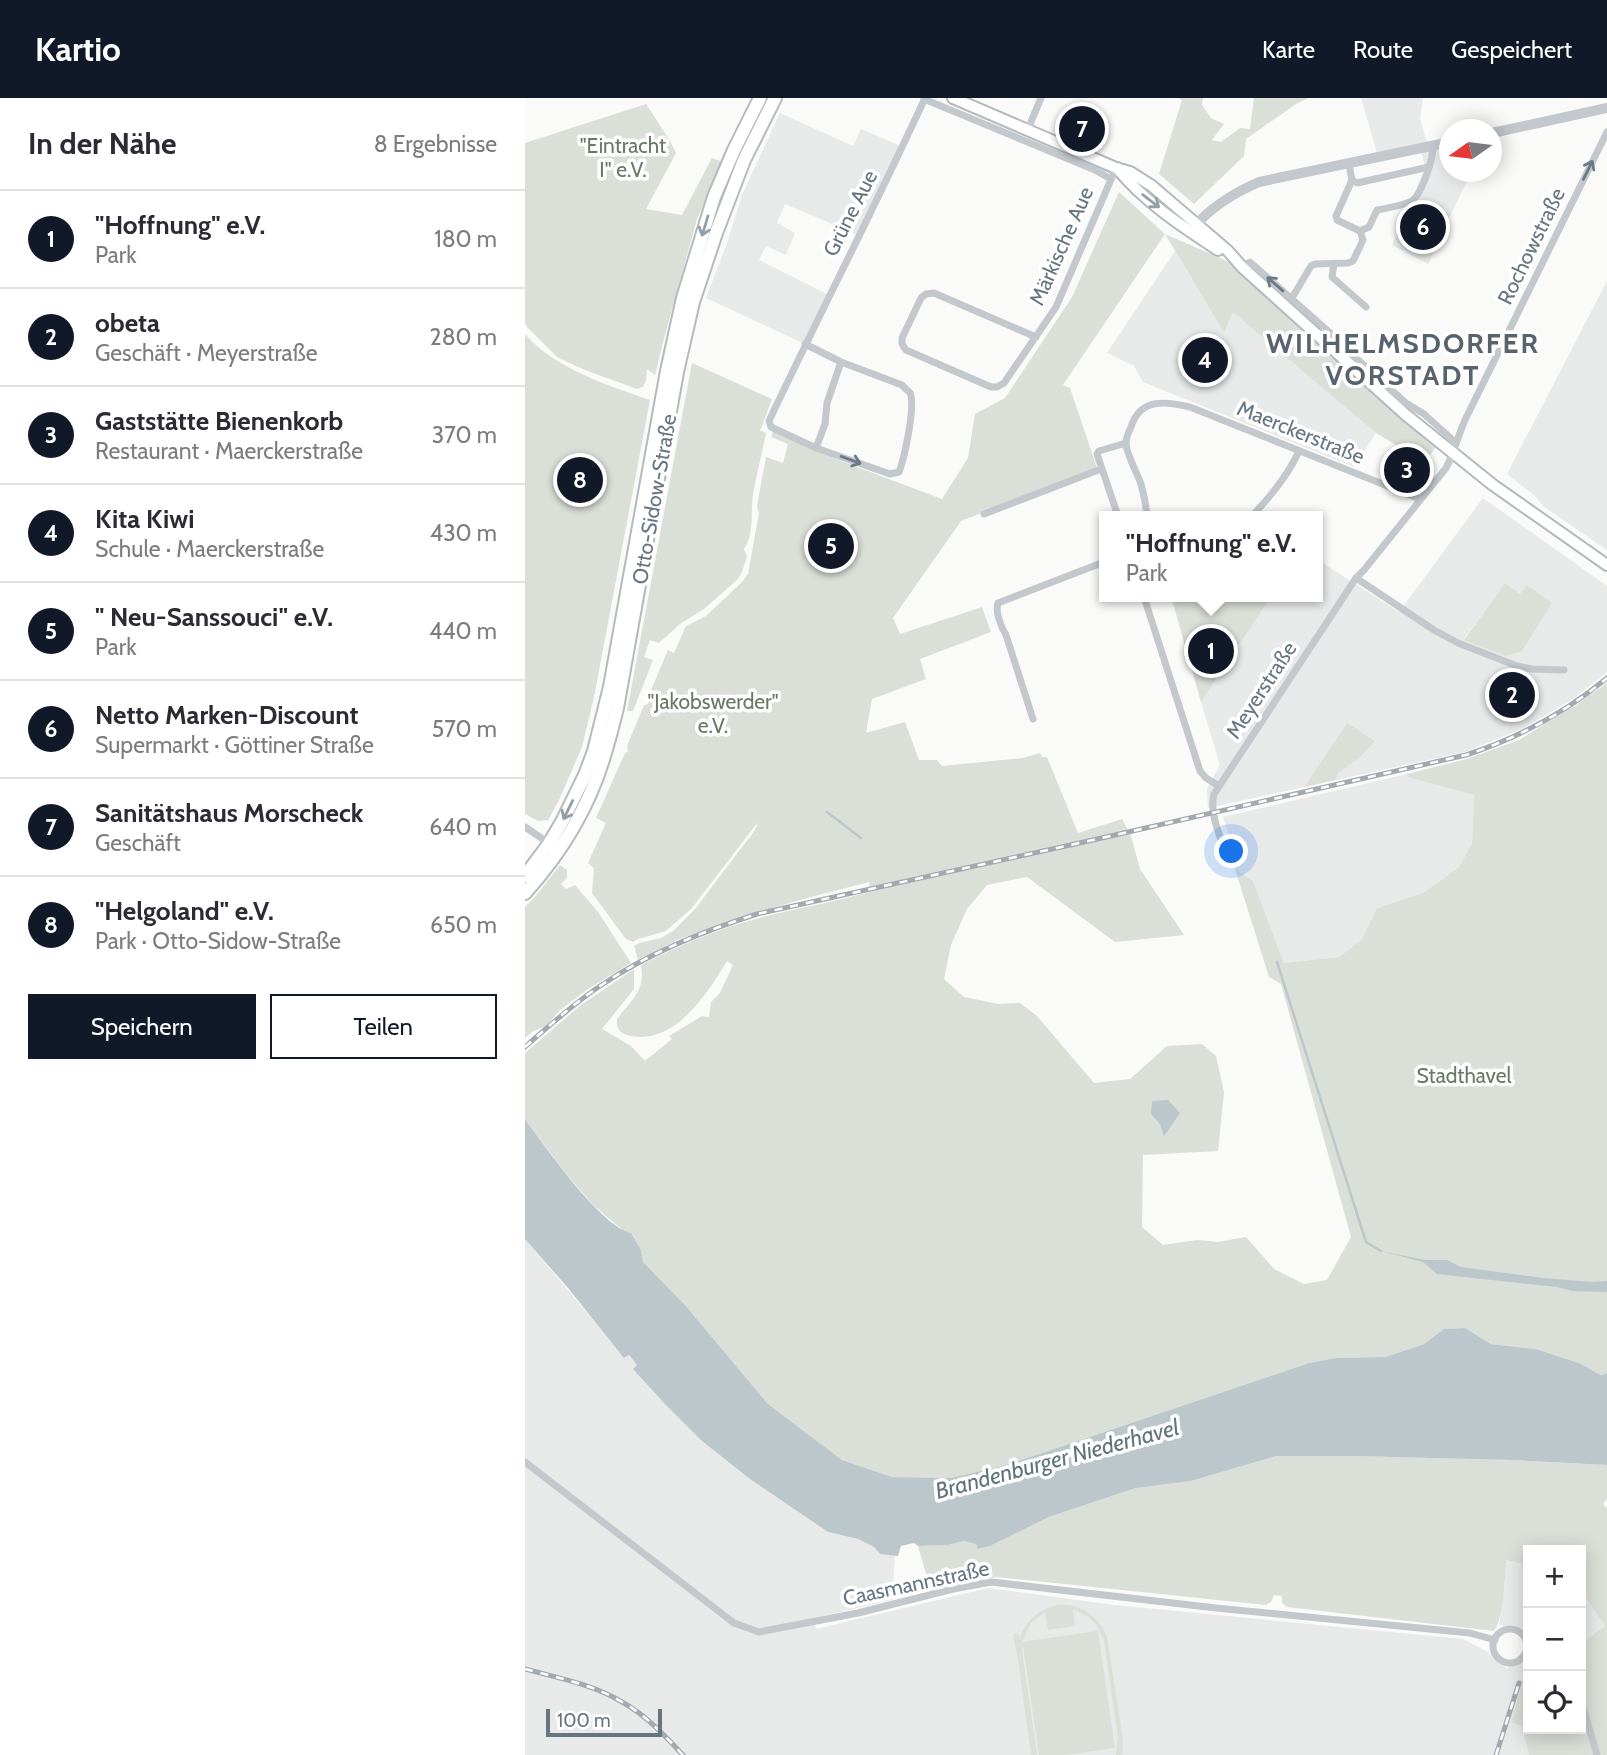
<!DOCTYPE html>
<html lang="de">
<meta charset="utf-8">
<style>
body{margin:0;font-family:Cabin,sans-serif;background:#f7f7f7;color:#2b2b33}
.controls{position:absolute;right:21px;bottom:21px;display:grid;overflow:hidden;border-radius:0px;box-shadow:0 4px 18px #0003}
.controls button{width:63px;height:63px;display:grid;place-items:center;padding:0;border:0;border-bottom:2px solid #e1e1e2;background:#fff;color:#2b2b33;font:35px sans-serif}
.compass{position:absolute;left:914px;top:21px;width:63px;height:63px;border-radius:50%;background:#fff;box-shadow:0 4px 18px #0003;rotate:256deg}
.scale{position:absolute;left:21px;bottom:18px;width:116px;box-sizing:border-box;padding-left:7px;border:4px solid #657683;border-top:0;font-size:19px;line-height:24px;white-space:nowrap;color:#657683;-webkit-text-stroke:5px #fff;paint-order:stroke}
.you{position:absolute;left:707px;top:754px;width:24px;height:24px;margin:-18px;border:5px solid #fff;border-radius:50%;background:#1a73e8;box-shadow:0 0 0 10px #1a73e833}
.badge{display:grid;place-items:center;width:46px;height:46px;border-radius:50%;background:#111827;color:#fff;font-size:23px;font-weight:700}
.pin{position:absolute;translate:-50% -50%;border:4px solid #fff;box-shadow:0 2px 7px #0006}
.popup{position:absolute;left:574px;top:413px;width:224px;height:91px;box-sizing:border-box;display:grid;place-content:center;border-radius:0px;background:#fff;filter:drop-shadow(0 2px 5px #0005);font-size:23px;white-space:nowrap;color:#7c7c81}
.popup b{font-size:26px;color:#2b2b33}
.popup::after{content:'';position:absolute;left:50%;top:100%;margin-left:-14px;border:14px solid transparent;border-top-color:#fff}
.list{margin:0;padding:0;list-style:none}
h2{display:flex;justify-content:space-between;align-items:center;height:91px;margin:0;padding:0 28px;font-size:30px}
h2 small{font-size:23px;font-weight:400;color:#7c7c81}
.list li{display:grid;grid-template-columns:46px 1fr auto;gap:21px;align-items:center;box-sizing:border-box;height:98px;padding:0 28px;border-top:2px solid #e1e1e2}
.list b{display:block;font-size:26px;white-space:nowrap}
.list p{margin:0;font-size:23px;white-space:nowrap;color:#7c7c81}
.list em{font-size:23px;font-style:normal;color:#7c7c81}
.actions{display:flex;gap:14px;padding:21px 28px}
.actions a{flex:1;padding:16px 0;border:2px solid #111827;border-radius:0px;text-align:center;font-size:24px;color:#111827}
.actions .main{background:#111827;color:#fff}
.icon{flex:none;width:38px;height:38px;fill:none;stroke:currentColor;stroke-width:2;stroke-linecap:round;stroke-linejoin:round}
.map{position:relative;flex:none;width:1082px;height:1657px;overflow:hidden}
header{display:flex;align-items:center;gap:42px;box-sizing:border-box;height:98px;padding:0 35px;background:#111827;color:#fff}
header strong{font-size:33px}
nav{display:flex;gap:38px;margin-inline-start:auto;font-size:24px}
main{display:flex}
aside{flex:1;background:#fff}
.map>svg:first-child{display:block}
</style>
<header>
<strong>Kartio</strong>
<nav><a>Karte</a><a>Route</a><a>Gespeichert</a></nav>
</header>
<main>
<aside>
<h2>In der Nähe<small>8 Ergebnisse</small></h2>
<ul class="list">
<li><span class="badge">1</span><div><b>&quot;Hoffnung&quot; e.V.</b><p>Park</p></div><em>180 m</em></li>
<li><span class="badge">2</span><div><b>obeta</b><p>Geschäft · Meyerstraße</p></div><em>280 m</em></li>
<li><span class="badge">3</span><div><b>Gaststätte Bienenkorb</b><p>Restaurant · Maerckerstraße</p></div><em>370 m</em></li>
<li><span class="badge">4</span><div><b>Kita Kiwi</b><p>Schule · Maerckerstraße</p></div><em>430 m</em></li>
<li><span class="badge">5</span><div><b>&quot; Neu-Sanssouci&quot; e.V.</b><p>Park</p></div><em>440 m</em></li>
<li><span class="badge">6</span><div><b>Netto Marken-Discount</b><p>Supermarkt · Göttiner Straße</p></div><em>570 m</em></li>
<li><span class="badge">7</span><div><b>Sanitätshaus Morscheck</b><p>Geschäft</p></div><em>640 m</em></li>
<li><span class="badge">8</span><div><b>&quot;Helgoland&quot; e.V.</b><p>Park · Otto-Sidow-Straße</p></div><em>650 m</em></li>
</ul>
<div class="actions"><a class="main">Speichern</a><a>Teilen</a></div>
</aside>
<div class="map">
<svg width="1082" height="1657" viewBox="0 0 1082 1657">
<rect width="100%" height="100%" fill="#fafaf8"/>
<g fill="#e8e9e9" fill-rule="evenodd">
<path d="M836 0H898L895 21 902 45 924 41 925 74H946L903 166 867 147 900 70 895 47 853 58Z"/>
<path d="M255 15 328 48 336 31 378 49 333 137 260 106 252 125 270 135 261 157 241 148 234 162 304 197 280 246 181 200 202 145 217 97Z"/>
<path d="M650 153 699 233 708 213 851 335 829 369 618 284 609 268 582 255Z"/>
<path d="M1082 183V452L1018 408 1010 398 982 376Z"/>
<path d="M958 400 1082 488V574L1048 601 999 630 940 654 811 682V676L835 659 822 625 779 689 683 710 682 691 695 667 676 604 746 499H793V462L874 514ZM980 485 995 497 939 542V541Z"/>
<path d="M882 676V679L949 697 947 745 934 769 898 795 852 810 837 841 814 859 759 865 728 783 710 771 708 751 698 719Z"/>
<path d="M0 1141 100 1260 103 1257 113 1267 109 1271 139 1305 177 1343 225 1381 303 1434 333 1441 349 1449 356 1456 370 1457 367 1502 289 1520 291 1531 463 1490 590 1507 938 1541 961 1553 982 1571 1002 1548H1003V1631H1056L1060 1619 1051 1657H0Z"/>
<path d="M980 1462 1003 1467V1533L974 1527 980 1486Z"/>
<path d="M1056 1493 1080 1528 1061 1542 1056 1550Z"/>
</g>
<g fill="#dadfd7">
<path d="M653 0H678L677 7 686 20 699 26 687 42 696 44 715 30 725 31 729 0H783L771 6 721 41 719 58 669 106 634 76 657 2Z"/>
<path d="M121 6 145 43 151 55 121 111 157 117 187 60 198 64 172 121 138 244 130 277 122 271 121 282 118 289 112 291 60 272 32 259 2 229 0 225V45Z"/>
<path d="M594 94 640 136 704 164 861 305 912 348 899 364 851 335 708 214 699 234 640 136 538 287 545 290 572 370 436 423 368 520 375 536 457 509 466 534 395 561 401 581 347 601 341 635 380 624 394 662H412L417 668 498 660 515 655 517 659H522L553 735 597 721 606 738 615 771 659 837 590 844 502 779 462 787 442 811 426 847 419 881 439 899 473 906 495 905 512 918 569 985 605 981 642 948 677 946 691 958 699 994 693 1053 618 1057 617 1129 638 1147 672 1142 693 1144 721 1139 749 1171 779 1186 802 1182 826 1139 756 886 744 879 710 771 728 783 759 865 814 859 837 841 852 810 898 795 934 769 947 745 949 697 882 679V676L942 661 994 642 1051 607 1082 585V1275L1076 1277 1054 1265 1011 1251 966 1246 940 1230 919 1231 899 1246 860 1259 811 1260 784 1265 481 1367 426 1380 367 1379 317 1362 243 1306 160 1207 118 1164 116 1152 99 1133 68 1107 39 1073 0 1021V955L56 907 109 871V891L77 931 106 948 120 963 147 941 144 938 177 918 184 919 186 904 195 895 208 867 202 863C182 896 148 950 102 937 94 935 91 929 92 921 106 902 121 893 116 867 155 847 195 830 238 819 273 810 309 804 345 794L344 784 271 803 204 823 152 842 113 862 109 848 114 845 136 840 148 833 170 811 230 732 233 724 167 810 141 833 113 841 108 844 101 841 67 795 69 770 63 765 81 725 71 720 100 655 103 654 102 648 119 607 123 606 124 597 143 552 149 555 161 528 181 518 217 484 223 476 234 415 232 408 241 359 258 365 263 346 246 339 248 333 287 352 417 401 443 360 450 316 480 300 547 199Z"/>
<path d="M0 236C29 270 84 288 125 302L69 599 57 649 34 702 23 722 13 723 0 716Z"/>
<path d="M167 265 247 301 235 333 241 335C237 355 232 375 228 396 225 414 230 435 219 451L222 459 217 474 212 482 179 511 155 526 134 545 125 542 119 559 128 562 108 613H102Z"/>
<path d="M980 485 995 496 1002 487 1027 505 997 553 981 558 939 542Z"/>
<path d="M658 499H746L676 604 647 502Z"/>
<path d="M822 625 850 643 835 659 812 676 811 682 779 689Z"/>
<path d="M35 767 42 772V780L36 786 41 791 50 787 73 814 106 865 63 891 35 912 21 928 8 933 0 940V809L10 799Z"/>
<path d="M751 1358H827L987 1362 1082 1367V1401L1078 1406 1082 1410V1657H1004L997 1628 987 1624 997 1582 1003 1579V1631H1056V1550L1061 1542 1080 1528 1056 1493V1452H1003V1467L981 1462C980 1479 979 1520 969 1533L762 1509 757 1505V1498L749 1497 746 1504 741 1507 471 1479 406 1493 393 1448 423 1447 439 1443 451 1445 454 1451 465 1448 524 1419 611 1390 666 1383Z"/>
<path d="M532 1507C556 1505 573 1518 582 1539L598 1641 597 1657H591L593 1640 579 1542 571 1526 565 1520 548 1511 550 1528 523 1532 520 1514 506 1525 497 1544 573 1533 590 1650 540 1657H514L498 1547 497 1552 512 1657H506L493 1561 488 1536 492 1535 495 1541C500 1522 514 1512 532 1507Z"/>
</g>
<g fill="#bbc7cb">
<path d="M643 1002 655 1015 639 1038 635 1026 626 1016 627 1003Z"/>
<path d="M0 1021C20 1048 75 1128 106 1135L116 1152 118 1164 160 1207 243 1306 317 1362 367 1379 426 1380 481 1367 784 1265 811 1260 860 1259 899 1246 919 1231 940 1230 966 1246 1011 1251 1054 1265 1076 1277 1082 1275V1367L987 1362 827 1358H751L666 1383 611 1390 524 1419 465 1448 453 1451 451 1446 439 1443 423 1447 393 1448 389 1445 376 1448 373 1458 355 1456 349 1449 333 1441 303 1434 225 1381 177 1343 139 1305 108 1271 112 1267 104 1257 99 1260 43 1190 0 1141Z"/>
<path d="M856 1153 900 1162H922L936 1169 1018 1180 1068 1184 1082 1183V1194L1047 1193 1032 1189 912 1176 898 1164Z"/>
</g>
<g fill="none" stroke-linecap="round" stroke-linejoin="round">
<g stroke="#bbc7cb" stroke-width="2.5">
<path d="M302 714 336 740"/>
<path d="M752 864 841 1144 856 1153"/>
</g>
<defs>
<g id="secondary">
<path d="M428 0 591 70 605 74 627 88 703 153 717 169 881 317 968 387 1082 467"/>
<path d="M592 70C618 103 658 129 693 152"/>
</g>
<g id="primary">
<path d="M0 778 24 746 38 722 60 677 69 653 85 589 142 273 158 200 189 99 209 52 235 0"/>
<path d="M0 795C35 756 64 709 79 658 84 642 88 626 92 610L152 274 168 204 191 135 219 62 250 0"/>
</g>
</defs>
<use href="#secondary" stroke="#b3babf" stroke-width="14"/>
<use href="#primary" stroke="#b5babe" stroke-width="16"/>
<g stroke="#c3c8cc" stroke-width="7">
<path d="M399 1 570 72 586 81"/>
<path d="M503 31 516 0"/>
<path d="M824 66 827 82 811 118 812 122 835 133"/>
<path d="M827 82 832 85 904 69"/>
<path d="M809 166 807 179 841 209"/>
<path d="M717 169 725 164 819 247 830 259 881 305 899 316 930 344"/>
<path d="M767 200 786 168 790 166 823 165 828 163 838 142 835 133 844 129 852 112C863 110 875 108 885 104 897 98 908 61 908 48"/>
<path d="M511 239 409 195 401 196 396 200 377 240V246L381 252 466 289H472L479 285 531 209 591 70"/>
<path d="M280 246 316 264 377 287C379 290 383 292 385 295 391 308 379 361 374 374L365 376 291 350 246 329 244 323C295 215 350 109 400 0"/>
<path d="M291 350 300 326 302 305 316 264"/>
<path d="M459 416 576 371"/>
<path d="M593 418 572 356 574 353 601 345"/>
<path d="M622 418C621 407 619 397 616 386 612 375 601 355 601 345 601 340 604 333 606 329 615 300 640 303 665 309L895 401"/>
<path d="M727 418C745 399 763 378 774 353"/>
<path d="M831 480 909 532 933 545 992 568 1007 571 1039 572"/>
<path d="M619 499 675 673 681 680 694 688"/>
<path d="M508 621 481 537C476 529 470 514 473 505L579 464"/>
<path d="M0 729 25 746"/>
<path d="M701 756C695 737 684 716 689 696L831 480 839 472 921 370C929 355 933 338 940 322L1082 34"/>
<path d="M0 1364 209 1525 234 1534 333 1515 428 1491 466 1484 691 1510 945 1535 970 1542"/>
<circle cx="985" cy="1548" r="17"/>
<path d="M1056 1603 1072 1657"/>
</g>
<g stroke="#c3c8cc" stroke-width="10">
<path d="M967 35 1082 10"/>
<path d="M668 130C685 110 711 94 734 84L925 44"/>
</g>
<use href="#secondary" stroke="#fff" stroke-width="10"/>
<use href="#primary" stroke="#fff" stroke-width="12"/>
<defs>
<g id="rail">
<path d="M0 949C24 928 48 906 75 888 124 855 176 834 232 816L568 742 941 657C993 640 1040 615 1082 580"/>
<path d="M0 1571C33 1580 67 1586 97 1604 121 1617 140 1638 158 1657"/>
<path d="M971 1657 994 1585"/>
</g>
</defs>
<use href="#rail" stroke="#a2aab0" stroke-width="5"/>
<use href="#rail" stroke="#fff" stroke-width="2.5" stroke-dasharray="8" stroke-linecap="butt"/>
</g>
<defs><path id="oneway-shaft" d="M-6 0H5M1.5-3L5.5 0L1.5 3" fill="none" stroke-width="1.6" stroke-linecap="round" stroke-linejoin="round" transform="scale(1.75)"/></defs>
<g stroke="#6a7a87">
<use href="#oneway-shaft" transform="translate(1063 72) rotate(-64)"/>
<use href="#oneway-shaft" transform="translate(750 186) rotate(-139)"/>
<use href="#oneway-shaft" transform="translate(326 362) rotate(20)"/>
</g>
<g stroke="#939fa8">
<use href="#oneway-shaft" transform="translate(626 103) rotate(38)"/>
<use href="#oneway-shaft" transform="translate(180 128) rotate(107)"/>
<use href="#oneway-shaft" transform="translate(43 712) rotate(116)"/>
</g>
<g text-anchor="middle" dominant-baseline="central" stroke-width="7" stroke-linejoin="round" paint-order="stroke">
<g font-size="21" fill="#687a64" stroke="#fff">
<text x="98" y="47">"Eintracht<tspan x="98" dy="24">I" e.V.</tspan></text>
<text x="188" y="603">"Jakobswerder"<tspan x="188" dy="24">e.V.</tspan></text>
<text x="939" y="977">Stadthavel</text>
</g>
<g font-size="21" fill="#657683" stroke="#fff">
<text transform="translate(325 115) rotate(-63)">Grüne Aue</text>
<text transform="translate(536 148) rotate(-66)">Märkische Aue</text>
<text transform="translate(1006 148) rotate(-64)">Rochowstraße</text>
<text transform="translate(776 334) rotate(22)">Maerckerstraße</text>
<text transform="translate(129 401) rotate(-80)">Otto-Sidow-Straße</text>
<text transform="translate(736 592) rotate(-57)">Meyerstraße</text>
<text transform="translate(391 1485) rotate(-12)">Caasmannstraße</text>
</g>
<g font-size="23" font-style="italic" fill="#60757c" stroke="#fff">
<text transform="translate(532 1361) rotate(-15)">Brandenburger Niederhavel</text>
</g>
<g font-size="28" font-weight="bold" letter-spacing="2" fill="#57646e" stroke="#fff">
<text x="878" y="245">WILHELMSDORFER<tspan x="878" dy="32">VORSTADT</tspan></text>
</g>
</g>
</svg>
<div class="controls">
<button>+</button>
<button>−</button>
<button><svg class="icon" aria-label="locate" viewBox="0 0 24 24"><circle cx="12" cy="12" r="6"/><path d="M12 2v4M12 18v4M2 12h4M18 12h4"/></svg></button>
</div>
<svg class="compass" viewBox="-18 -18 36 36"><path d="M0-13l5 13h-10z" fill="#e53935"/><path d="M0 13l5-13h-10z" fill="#7c7c81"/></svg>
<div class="scale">100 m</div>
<div class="you"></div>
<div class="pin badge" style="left:686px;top:553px">1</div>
<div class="popup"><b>&quot;Hoffnung&quot; e.V.</b>Park</div>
<div class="pin badge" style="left:987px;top:597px">2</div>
<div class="pin badge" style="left:882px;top:372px">3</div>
<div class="pin badge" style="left:680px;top:262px">4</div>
<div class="pin badge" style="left:306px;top:448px">5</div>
<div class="pin badge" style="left:898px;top:129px">6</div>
<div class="pin badge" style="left:557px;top:31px">7</div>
<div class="pin badge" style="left:55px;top:382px">8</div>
</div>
</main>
